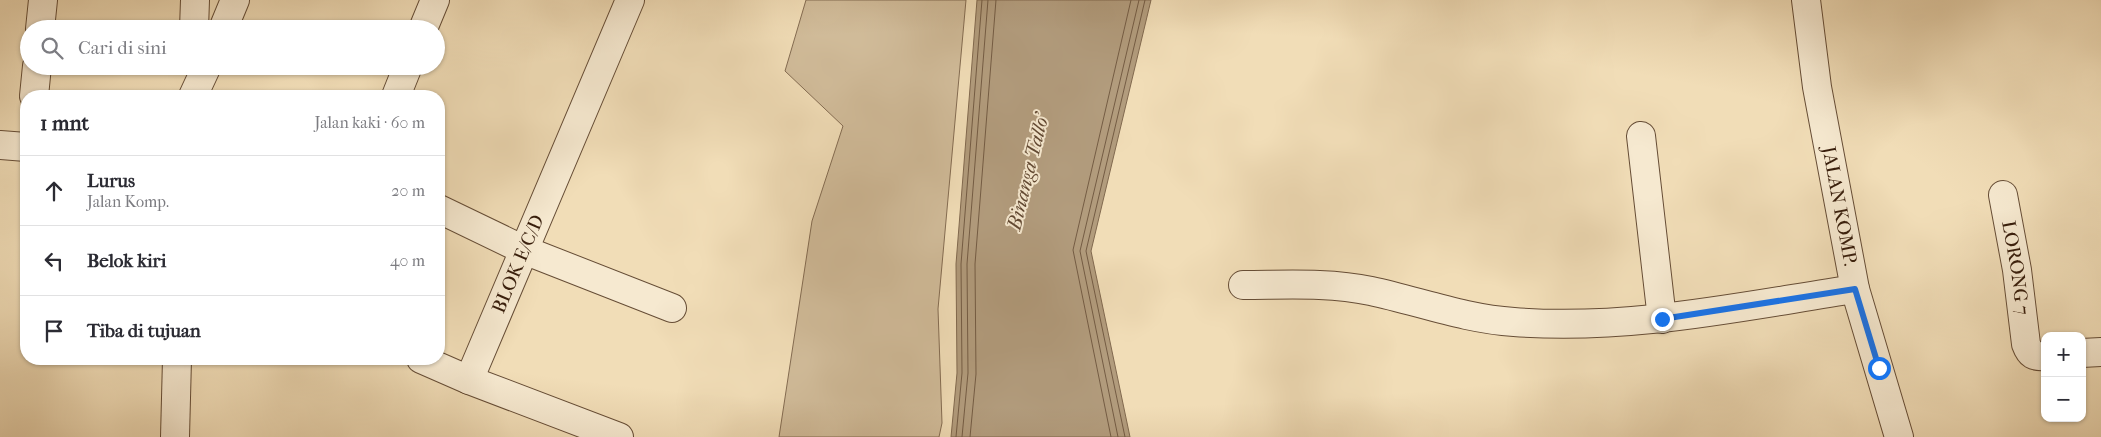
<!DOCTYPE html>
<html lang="id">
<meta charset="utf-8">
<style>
body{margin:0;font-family:"IM FELL French Canon",serif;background:#f2f2f3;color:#2b2b33}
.controls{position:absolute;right:15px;bottom:15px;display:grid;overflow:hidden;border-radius:10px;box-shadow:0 1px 4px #0004}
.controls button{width:45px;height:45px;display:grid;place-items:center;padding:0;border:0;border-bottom:1px solid #e1e1e2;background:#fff;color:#2b2b33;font:25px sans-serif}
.stop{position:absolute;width:15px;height:15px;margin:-11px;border:4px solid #1a73e8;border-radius:50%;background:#fff}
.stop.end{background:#1a73e8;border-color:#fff;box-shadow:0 1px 5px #0008}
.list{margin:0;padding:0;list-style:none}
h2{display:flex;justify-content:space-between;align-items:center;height:65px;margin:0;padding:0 20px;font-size:21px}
h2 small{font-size:16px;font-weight:400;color:#7c7c81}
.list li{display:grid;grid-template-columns:32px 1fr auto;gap:15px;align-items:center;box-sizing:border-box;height:70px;padding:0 20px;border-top:1px solid #e1e1e2}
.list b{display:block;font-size:19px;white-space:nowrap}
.list p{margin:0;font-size:16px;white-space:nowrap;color:#7c7c81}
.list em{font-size:16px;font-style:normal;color:#7c7c81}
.icon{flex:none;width:28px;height:28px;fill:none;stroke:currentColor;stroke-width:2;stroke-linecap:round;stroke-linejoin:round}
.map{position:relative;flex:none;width:2101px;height:437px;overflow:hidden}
.search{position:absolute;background:#fff;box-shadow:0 1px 4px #0004;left:20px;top:20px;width:425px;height:55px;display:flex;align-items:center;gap:12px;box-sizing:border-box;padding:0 18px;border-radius:28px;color:#7c7c81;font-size:19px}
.panel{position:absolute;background:#fff;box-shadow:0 1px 4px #0004;left:20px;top:90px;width:425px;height:275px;border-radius:20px}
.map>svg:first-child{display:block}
</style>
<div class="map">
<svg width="2101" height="437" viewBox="0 0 2101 437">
<rect width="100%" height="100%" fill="#f1ddb7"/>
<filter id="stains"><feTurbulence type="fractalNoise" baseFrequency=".004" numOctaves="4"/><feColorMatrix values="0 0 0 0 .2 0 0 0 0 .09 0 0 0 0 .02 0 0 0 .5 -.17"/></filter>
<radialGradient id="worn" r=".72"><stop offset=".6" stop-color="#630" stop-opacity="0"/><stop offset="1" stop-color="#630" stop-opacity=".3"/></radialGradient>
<path fill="#d1bc9a" stroke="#846c52" d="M806 0H966L938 309 942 423 939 437H779L812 221 843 126 785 71Z"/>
<path fill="#b29c7d" stroke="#81694f" d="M977 0H1151L1091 251 1130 437H951L957 373 956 264Z"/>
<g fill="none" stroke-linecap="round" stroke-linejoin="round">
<g stroke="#745c44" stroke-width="1">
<path d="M956 437 962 373 961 264 982 0"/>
<path d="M962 437 968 373 967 264 988 0"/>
<path d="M970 437 976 374 975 264 996 0"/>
<path d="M1111 437 1073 250 1131 0"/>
<path d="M1118 437 1080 251 1139 0"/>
<path d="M1125 437 1086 251 1145 0"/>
</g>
<defs>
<g id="minor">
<path id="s1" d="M1806 0 1817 87 1855 289 1899 437"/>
<path d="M40 29 43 0"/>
<path d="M194 29 195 0"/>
<path d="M223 29 235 0"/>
<path d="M423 29 435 0"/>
<path d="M34 96 37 66"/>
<path d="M193 96 207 66"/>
<path d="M396 96 408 66"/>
<path d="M1641 136 1662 319"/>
<path d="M0 145 26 147"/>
<path id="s2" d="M2003 195 2017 270 2026 344C2030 355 2034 357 2045 356"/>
<path d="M439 209 524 250 672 308"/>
<path d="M1243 285C1285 285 1328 282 1371 291 1418 301 1465 319 1514 322 1629 331 1743 306 1855 289"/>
<path d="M2082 353 2101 352"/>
<path d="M421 359 469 380 619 437"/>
<path id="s3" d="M469 380 630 0"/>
<path d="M175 437 177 359"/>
</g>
</defs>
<use href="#minor" stroke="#664d36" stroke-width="30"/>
<use href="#minor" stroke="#f6e9d0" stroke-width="28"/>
</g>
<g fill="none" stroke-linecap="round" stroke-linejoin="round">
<path stroke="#1a73e8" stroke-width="6" d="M1662 319 1855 289 1879 368"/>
</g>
<g text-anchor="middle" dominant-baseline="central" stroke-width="4" stroke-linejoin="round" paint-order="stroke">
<g font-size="19" fill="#371d0b" stroke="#f6e9d0">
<text stroke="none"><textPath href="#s1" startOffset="209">JALAN KOMP.</textPath></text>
<text stroke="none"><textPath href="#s3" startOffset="126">BLOK E/C/D</textPath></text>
<text stroke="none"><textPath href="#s2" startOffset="74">LORONG 7</textPath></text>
</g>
<g font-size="20" font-style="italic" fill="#624933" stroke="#f6e9d0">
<text transform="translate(1028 172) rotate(-76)">Binanga Tallo'</text>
</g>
</g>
<rect width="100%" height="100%" filter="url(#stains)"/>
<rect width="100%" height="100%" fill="url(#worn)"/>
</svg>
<div class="controls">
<button>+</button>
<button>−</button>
</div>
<div class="stop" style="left:1879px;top:368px"></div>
<div class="stop end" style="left:1662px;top:319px"></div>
<div class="search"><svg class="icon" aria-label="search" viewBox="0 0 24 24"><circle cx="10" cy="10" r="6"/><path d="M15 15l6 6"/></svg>Cari di sini</div>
<section class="panel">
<h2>1 mnt<small>Jalan kaki · 60 m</small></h2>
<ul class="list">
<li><svg class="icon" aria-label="ahead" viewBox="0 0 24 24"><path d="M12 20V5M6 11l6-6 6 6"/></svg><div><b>Lurus</b><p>Jalan Komp.</p></div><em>20 m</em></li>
<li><svg class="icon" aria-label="left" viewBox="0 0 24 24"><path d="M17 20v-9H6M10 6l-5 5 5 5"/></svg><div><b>Belok kiri</b></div><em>40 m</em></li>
<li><svg class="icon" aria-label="arrive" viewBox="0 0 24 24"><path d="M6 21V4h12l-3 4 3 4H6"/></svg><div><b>Tiba di tujuan</b></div></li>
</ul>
</section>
</div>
